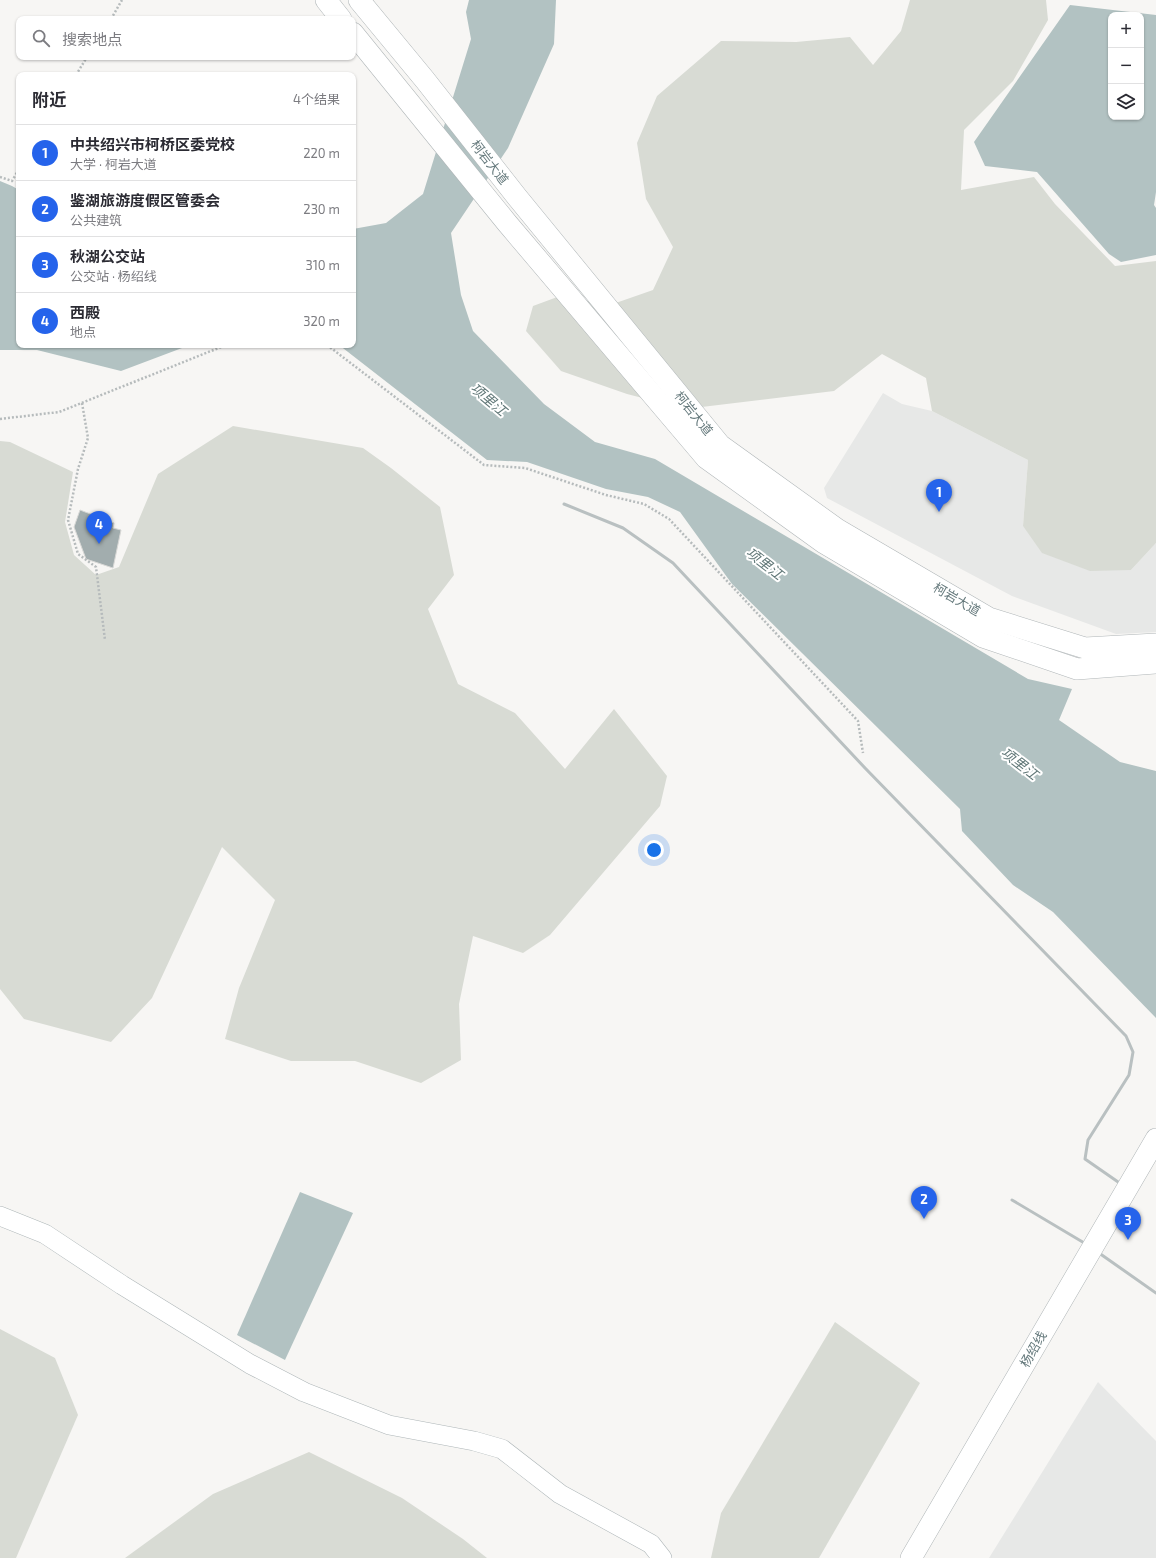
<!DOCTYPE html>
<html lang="zh">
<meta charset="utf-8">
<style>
body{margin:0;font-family:"Exo 2","Noto Sans SC",sans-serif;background:#f7f7f7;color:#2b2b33}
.controls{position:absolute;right:12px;top:12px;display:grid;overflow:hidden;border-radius:8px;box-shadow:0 1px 3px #0004}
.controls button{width:36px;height:36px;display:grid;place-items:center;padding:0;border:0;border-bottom:1px solid #e1e1e2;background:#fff;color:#2b2b33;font:20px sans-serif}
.you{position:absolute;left:654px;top:850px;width:14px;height:14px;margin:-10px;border:3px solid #fff;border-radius:50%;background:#1a73e8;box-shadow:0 0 0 6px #1a73e833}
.badge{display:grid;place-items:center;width:26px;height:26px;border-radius:50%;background:#2563eb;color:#fff;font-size:13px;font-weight:700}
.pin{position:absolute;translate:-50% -33px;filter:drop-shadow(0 1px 2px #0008)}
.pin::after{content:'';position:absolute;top:21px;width:14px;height:12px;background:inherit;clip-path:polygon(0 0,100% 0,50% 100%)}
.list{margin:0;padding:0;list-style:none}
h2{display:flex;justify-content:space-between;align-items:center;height:52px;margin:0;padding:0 16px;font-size:17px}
h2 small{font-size:13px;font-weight:400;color:#7c7c81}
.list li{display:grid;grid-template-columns:26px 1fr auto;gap:12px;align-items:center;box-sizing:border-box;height:56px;padding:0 16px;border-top:1px solid #e1e1e2}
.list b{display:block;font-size:15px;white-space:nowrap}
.list p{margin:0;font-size:13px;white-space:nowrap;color:#7c7c81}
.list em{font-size:13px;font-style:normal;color:#7c7c81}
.icon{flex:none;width:22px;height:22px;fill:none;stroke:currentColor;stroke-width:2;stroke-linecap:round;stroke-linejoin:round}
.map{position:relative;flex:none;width:1156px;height:1558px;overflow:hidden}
.search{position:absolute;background:#fff;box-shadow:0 1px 3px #0004;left:16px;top:16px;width:340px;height:44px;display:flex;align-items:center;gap:10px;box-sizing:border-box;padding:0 14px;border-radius:8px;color:#7c7c81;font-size:15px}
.panel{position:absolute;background:#fff;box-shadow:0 1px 3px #0004;left:16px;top:72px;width:340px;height:276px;border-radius:8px}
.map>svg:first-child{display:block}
</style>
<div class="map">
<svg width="1156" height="1558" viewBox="0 0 1156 1558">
<rect width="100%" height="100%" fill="#f7f6f4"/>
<g fill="#e7e8e7">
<path d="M883 393 902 404 932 411 1028 460 1023 526 1131 570 1156 543V632L1116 634 1012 596 827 498 824 488Z"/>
<path d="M1098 1382 1156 1441V1558H989Z"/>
</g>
<g fill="#d8dbd4">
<path d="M910 0H1046L1048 20 1013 81 964 130 961 190 1034 177 1055 204 1115 266 1156 261V543L1131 570 1090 571 1042 553 1023 526 1028 460 932 411 926 378 882 354 834 391 685 409 627 394 561 371 526 331 533 306 560 296 610 305 653 290 673 247 646 199 637 143 657 96 721 41 796 42 850 37 873 65 901 31Z"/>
<path d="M233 426 363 448 391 468 440 507 454 575 428 609 458 684 515 713 565 769 614 709 667 776 660 806 550 935 523 953 473 936 459 1004 461 1060 421 1083 355 1061H291L225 1039 239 988 275 900 222 847 152 998 111 1042 24 1019 0 989V441L10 442 73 472 65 522 74 555 96 575 119 567 158 474Z"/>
<path d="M835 1322 920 1383 819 1558H711L721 1513Z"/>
<path d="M0 1329 55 1358 78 1415 16 1558H0Z"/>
<path d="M309 1452 402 1498 463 1539 487 1558H125L213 1494Z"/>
</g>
<g fill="#b2c2c2" fill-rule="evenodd">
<path d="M469 0H556L554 44 508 148 451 233 461 295 473 331 544 404 595 442 655 459 1028 679 1072 689 1059 720 1120 762 1156 771V1018L1053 912 1013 885 962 831 960 809 732 584 680 512 648 497 606 489 527 462 487 460 339 345H353V229L386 223 423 194 471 39 466 12Z"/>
<path d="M1070 5 1156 15V192L1154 205 1156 208V255L1121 262 1109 254 1037 172 985 166 974 142ZM1111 15H1141V117H1111Z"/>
<path d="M0 181 12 186 19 190V345H190L121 371 37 350H0Z"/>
<path d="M300 1192 353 1213 285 1360 237 1335Z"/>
</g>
<path fill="#a2adae" stroke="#d8d8d6" d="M80 510 114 523 113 528 121 530 113 568 86 559 74 527Z"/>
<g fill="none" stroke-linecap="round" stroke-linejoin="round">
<defs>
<path id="secondary" d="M0 1216 45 1234 122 1285 250 1364 304 1392 389 1425 474 1441 502 1449 560 1494 651 1544 662 1558"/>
<g id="primary">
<path d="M326 0 341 19"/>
<path d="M359 0 425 80 517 197 720 445 837 529 989 618 1085 648 1156 644"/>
<path d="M353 33 507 223 706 458 824 543 983 637 1077 669 1156 663"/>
<path d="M911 1558 1156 1139"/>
</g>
</defs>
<use href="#secondary" stroke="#aeb6b8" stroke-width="20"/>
<use href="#primary" stroke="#b0b6b8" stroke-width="22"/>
<g stroke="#b6bbbc" stroke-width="2.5" stroke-dasharray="2 2" stroke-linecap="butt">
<path d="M111 19 122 0"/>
<path d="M76 75 87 57"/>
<path d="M0 177 12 181 19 169"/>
<path d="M327 345 484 465 525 468 606 495 644 504 669 519 858 721 863 753"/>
<path d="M82 403 88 438 78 469 68 520 78 554 96 567 105 640"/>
<path d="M0 419 59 412 226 345"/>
</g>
<g stroke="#b9c0c1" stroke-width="3">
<path d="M564 504 623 528 673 563 865 768 1126 1036 1133 1052 1129 1075 1088 1140 1085 1159 1121 1184"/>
<path d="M1012 1200 1086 1244"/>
<path d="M1099 1253 1156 1293"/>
</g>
<use href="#secondary" stroke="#fff" stroke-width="19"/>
<use href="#primary" stroke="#fff" stroke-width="21"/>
</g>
<g text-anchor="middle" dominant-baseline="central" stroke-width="4" stroke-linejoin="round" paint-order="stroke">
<g font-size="13" fill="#65797c" stroke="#fff">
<text transform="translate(490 162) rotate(52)">柯岩大道</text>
<text transform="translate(694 413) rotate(51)">柯岩大道</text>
<text transform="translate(957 599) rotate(30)">柯岩大道</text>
<text transform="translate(1033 1349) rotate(-60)">杨绍线</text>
</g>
<g font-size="14" font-style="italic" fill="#607777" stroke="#fff">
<text transform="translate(489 399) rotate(40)">项里江</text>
<text transform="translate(765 563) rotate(38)">项里江</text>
<text transform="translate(1020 763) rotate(38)">项里江</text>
</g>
</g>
</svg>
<div class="controls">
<button>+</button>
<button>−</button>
<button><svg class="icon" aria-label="layers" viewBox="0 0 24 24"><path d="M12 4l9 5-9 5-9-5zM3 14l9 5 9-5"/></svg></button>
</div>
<div class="you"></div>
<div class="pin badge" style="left:939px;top:512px">1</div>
<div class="pin badge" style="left:924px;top:1219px">2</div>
<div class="pin badge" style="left:1128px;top:1240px">3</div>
<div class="pin badge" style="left:99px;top:544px">4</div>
<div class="search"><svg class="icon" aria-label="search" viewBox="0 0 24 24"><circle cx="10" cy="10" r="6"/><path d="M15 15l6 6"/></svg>搜索地点</div>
<section class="panel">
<h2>附近<small>4个结果</small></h2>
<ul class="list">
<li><span class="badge">1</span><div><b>中共绍兴市柯桥区委党校</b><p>大学 · 柯岩大道</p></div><em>220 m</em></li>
<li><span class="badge">2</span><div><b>鉴湖旅游度假区管委会</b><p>公共建筑</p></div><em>230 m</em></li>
<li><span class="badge">3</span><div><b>秋湖公交站</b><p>公交站 · 杨绍线</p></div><em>310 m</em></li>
<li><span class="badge">4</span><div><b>西殿</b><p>地点</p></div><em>320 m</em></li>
</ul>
</section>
</div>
